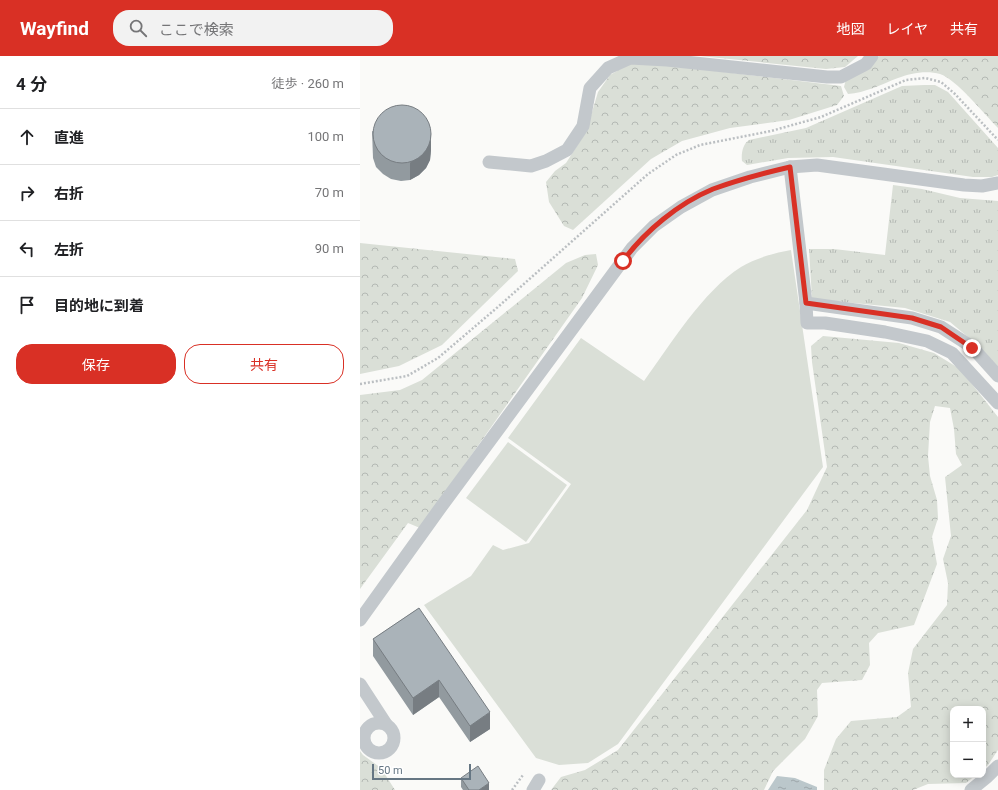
<!DOCTYPE html>
<html lang="ja">
<meta charset="utf-8">
<style>
body{margin:0;font-family:Roboto,"Noto Sans JP",sans-serif;background:#f2f2f2;color:#202124}
.controls{position:absolute;right:12px;bottom:12px;display:grid;overflow:hidden;border-radius:8px;box-shadow:0 2px 10px #0003}
.controls button{width:36px;height:36px;display:grid;place-items:center;padding:0;border:0;border-bottom:1px solid #e0e0e0;background:#fff;color:#202124;font:20px sans-serif}
.scale{position:absolute;left:12px;bottom:10px;width:99px;box-sizing:border-box;padding-left:4px;border:2px solid #657683;border-top:0;font-size:11px;line-height:14px;white-space:nowrap;color:#657683;-webkit-text-stroke:3px #fff;paint-order:stroke}
.stop{position:absolute;width:12px;height:12px;margin:-9px;border:3px solid #d93025;border-radius:50%;background:#fff}
.stop.end{background:#d93025;border-color:#fff;box-shadow:0 1px 4px #0008}
.list{margin:0;padding:0;list-style:none}
h2{display:flex;justify-content:space-between;align-items:center;height:52px;margin:0;padding:0 16px;font-size:17px}
h2 small{font-size:13px;font-weight:400;color:#757577}
.list li{display:grid;grid-template-columns:26px 1fr auto;gap:12px;align-items:center;box-sizing:border-box;height:56px;padding:0 16px;border-top:1px solid #e0e0e0}
.list b{display:block;font-size:15px;white-space:nowrap}
.list em{font-size:13px;font-style:normal;color:#757577}
.actions{display:flex;gap:8px;padding:12px 16px}
.actions a{flex:1;padding:9px 0;border:1px solid #d93025;border-radius:16px;text-align:center;font-size:14px;color:#d93025}
.actions .main{background:#d93025;color:#fff}
.icon{flex:none;width:22px;height:22px;fill:none;stroke:currentColor;stroke-width:2;stroke-linecap:round;stroke-linejoin:round}
.map{position:relative;flex:none;width:638px;height:734px;overflow:hidden}
header{display:flex;align-items:center;gap:24px;box-sizing:border-box;height:56px;padding:0 20px;background:#d93025;color:#fff}
header strong{font-size:19px}
nav{display:flex;gap:22px;margin-inline-start:auto;font-size:14px}
.search{width:280px;height:36px;background:#f2f2f2;display:flex;align-items:center;gap:10px;box-sizing:border-box;padding:0 14px;border-radius:16px;color:#757577;font-size:15px}
main{display:flex}
aside{flex:1;background:#fff}
.map>svg:first-child{display:block}
</style>
<header>
<strong>Wayfind</strong>
<div class="search"><svg class="icon" aria-label="search" viewBox="0 0 24 24"><circle cx="10" cy="10" r="6"/><path d="M15 15l6 6"/></svg>ここで検索</div>
<nav><a>地図</a><a>レイヤ</a><a>共有</a></nav>
</header>
<main>
<aside>
<h2>4 分<small>徒歩 · 260 m</small></h2>
<ul class="list">
<li><svg class="icon" aria-label="ahead" viewBox="0 0 24 24"><path d="M12 20V5M6 11l6-6 6 6"/></svg><div><b>直進</b></div><em>100 m</em></li>
<li><svg class="icon" aria-label="right" viewBox="0 0 24 24"><path d="M7 20v-9h11M14 6l5 5-5 5"/></svg><div><b>右折</b></div><em>70 m</em></li>
<li><svg class="icon" aria-label="left" viewBox="0 0 24 24"><path d="M17 20v-9H6M10 6l-5 5 5 5"/></svg><div><b>左折</b></div><em>90 m</em></li>
<li><svg class="icon" aria-label="arrive" viewBox="0 0 24 24"><path d="M6 21V4h12l-3 4 3 4H6"/></svg><div><b>目的地に到着</b></div></li>
</ul>
<div class="actions"><a class="main">保存</a><a>共有</a></div>
</aside>
<div class="map">
<svg width="638" height="734" viewBox="0 0 638 734">
<defs>
<pattern id="grass-tufts" width="24" height="20" patternUnits="userSpaceOnUse"><rect width="24" height="20" fill="#dadfd7"/><path d="M3 7l-1-3M5 7V3M7 7l1-3M15 17l-1-3M17 17v-4M19 17l1-3" fill="none" stroke="#b4b9b4"/></pattern>
<pattern id="forest-crowns" width="20" height="18" patternUnits="userSpaceOnUse"><rect width="20" height="18" fill="#dadfd7"/><path d="M2 6a3 3 0 1 1 6 0M12 15a3 3 0 1 1 6 0" fill="none" stroke="#b4b9b4"/></pattern>
<pattern id="water-ripples" width="26" height="14" patternUnits="userSpaceOnUse"><rect width="26" height="14" fill="#bbc7cb"/><path d="M2 4q2-2 4 0t4 0M15 11q2-2 4 0t4 0" fill="none" stroke="#9ca6aa"/></pattern>
</defs>
<rect width="100%" height="100%" fill="#fafaf8"/>
<g fill="url(#grass-tufts)">
<path d="M564 29H575L588 36 638 92V119L632 121H613L473 101 428 102 387 109 382 105C381 97 383 88 389 84L446 72 542 30Z"/>
<path d="M533 129 562 133 600 142 638 145V311L621 292 590 266 545 252 452 243 449 193H474L525 199Z"/>
</g>
<g fill="url(#forest-crowns)">
<path d="M340 0H498L485 11 466 13Z"/>
<path d="M519 0H638V72C625 59 596 23 580 18 567 14 550 17 538 22 522 28 505 37 488 38L484 31 486 23 509 13Z"/>
<path d="M271 7 296 8 481 30 484 40 477 49 429 64 370 72 322 85 291 103 213 174 204 170 189 146 186 126 195 115 206 107 226 76 238 36 250 19Z"/>
<path d="M0 187 155 203 158 215 82 289 39 310 0 318Z"/>
<path d="M236 198 238 209 222 242 60 472 48 467 0 533V339L40 334 62 324 206 207 225 199Z"/>
<path d="M463 280 539 287 574 297 600 313 638 361V694L628 709 623 713V653H593V719H616L606 727 568 728 553 734H464V714L476 683 491 665 537 661 551 651 548 617 553 593 587 549 588 527 583 503 591 480 585 421 602 409 596 398 594 373 590 352 575 350 570 366 568 400 570 420 577 444 578 462 572 481 577 508 554 569 518 577 509 587 510 609 502 624 462 627 457 634 458 660 445 683 413 715 404 734H191L201 721 225 714 258 694 447 454 467 411 452 306 451 290Z"/>
<path d="M0 695 3 699 21 712 35 734H0Z"/>
</g>
<g fill="#dadfd7">
<path d="M431 194 463 411 258 688 228 707 199 709 176 702 64 549 111 520 133 489 143 494 169 487 211 428 148 382 221 282 284 325C310 289 343 235 381 211 396 202 414 197 431 194Z"/>
<path d="M148 386 207 429 166 486 106 442Z"/>
</g>
<path fill="url(#water-ripples)" d="M417 720 435 722 457 731V734H408Z"/>
<g fill="none" stroke-linecap="round" stroke-linejoin="round">
<g stroke="#bbbfc2" stroke-width="2.5" stroke-dasharray="2 2" stroke-linecap="butt">
<path d="M0 328 47 320 78 302 139 250 288 118 316 99 340 89 411 75 461 61 546 24 565 22 581 26 595 38 638 84"/>
<path d="M152 734 163 719"/>
</g>
<g stroke="#c3c8cc" stroke-width="13">
<path d="M129 106 171 110 186 105 207 94 223 70 230 32 248 12 270 2 307 4 467 21H481L506 8 512 0"/>
<path d="M430 111 446 247 552 262 581 271 612 291 638 320"/>
<path d="M446 247 447 267H465L525 276 567 285 592 297 638 347"/>
<path d="M0 564 81 451 272 192 294 170 321 151 352 134 390 121 430 111 457 109 604 129 622 130 638 127"/>
<path d="M0 628 26 668"/>
<circle cx="19" cy="682" r="15"/>
<path d="M173 734 179 724"/>
<path d="M611 734 627 721 638 710"/>
</g>
</g>
<g fill="#929a9f">
<path d="M12 75 71 94 70 104 66 112 59 119 50 124 41 125 31 123 23 118 16 111 13 102Z"/>
<path d="M59 552 130 673 110 686 79 641 53 659 13 600V583Z"/>
<path d="M101 722 129 734H103L101 731Z"/>
</g>
<g fill="#777d82">
<path d="M71 77V94L70 104 66 112 59 119 50 124V107Z"/>
<path d="M79 624V641L53 659V642Z"/>
<path d="M130 656V673L110 686V670Z"/>
<path d="M129 727V734H119Z"/>
</g>
<g fill="#aab3b9" stroke="#777d82">
<circle cx="42" cy="78" r="29"/>
<path d="M59 552 130 656 110 670 79 624 53 642 13 583Z"/>
<path d="M118 710 129 727 119 734H109L101 722Z"/>
</g>
<g fill="none" stroke-linecap="round" stroke-linejoin="round">
<path stroke="#d93025" stroke-width="5" d="M263 205C285 175 319 147 353 133 378 124 404 117 430 111L446 247 552 262 581 271 612 292"/>
</g>
</svg>
<div class="controls">
<button>+</button>
<button>−</button>
</div>
<div class="scale">50 m</div>
<div class="stop" style="left:263px;top:205px"></div>
<div class="stop end" style="left:612px;top:292px"></div>
</div>
</main>
